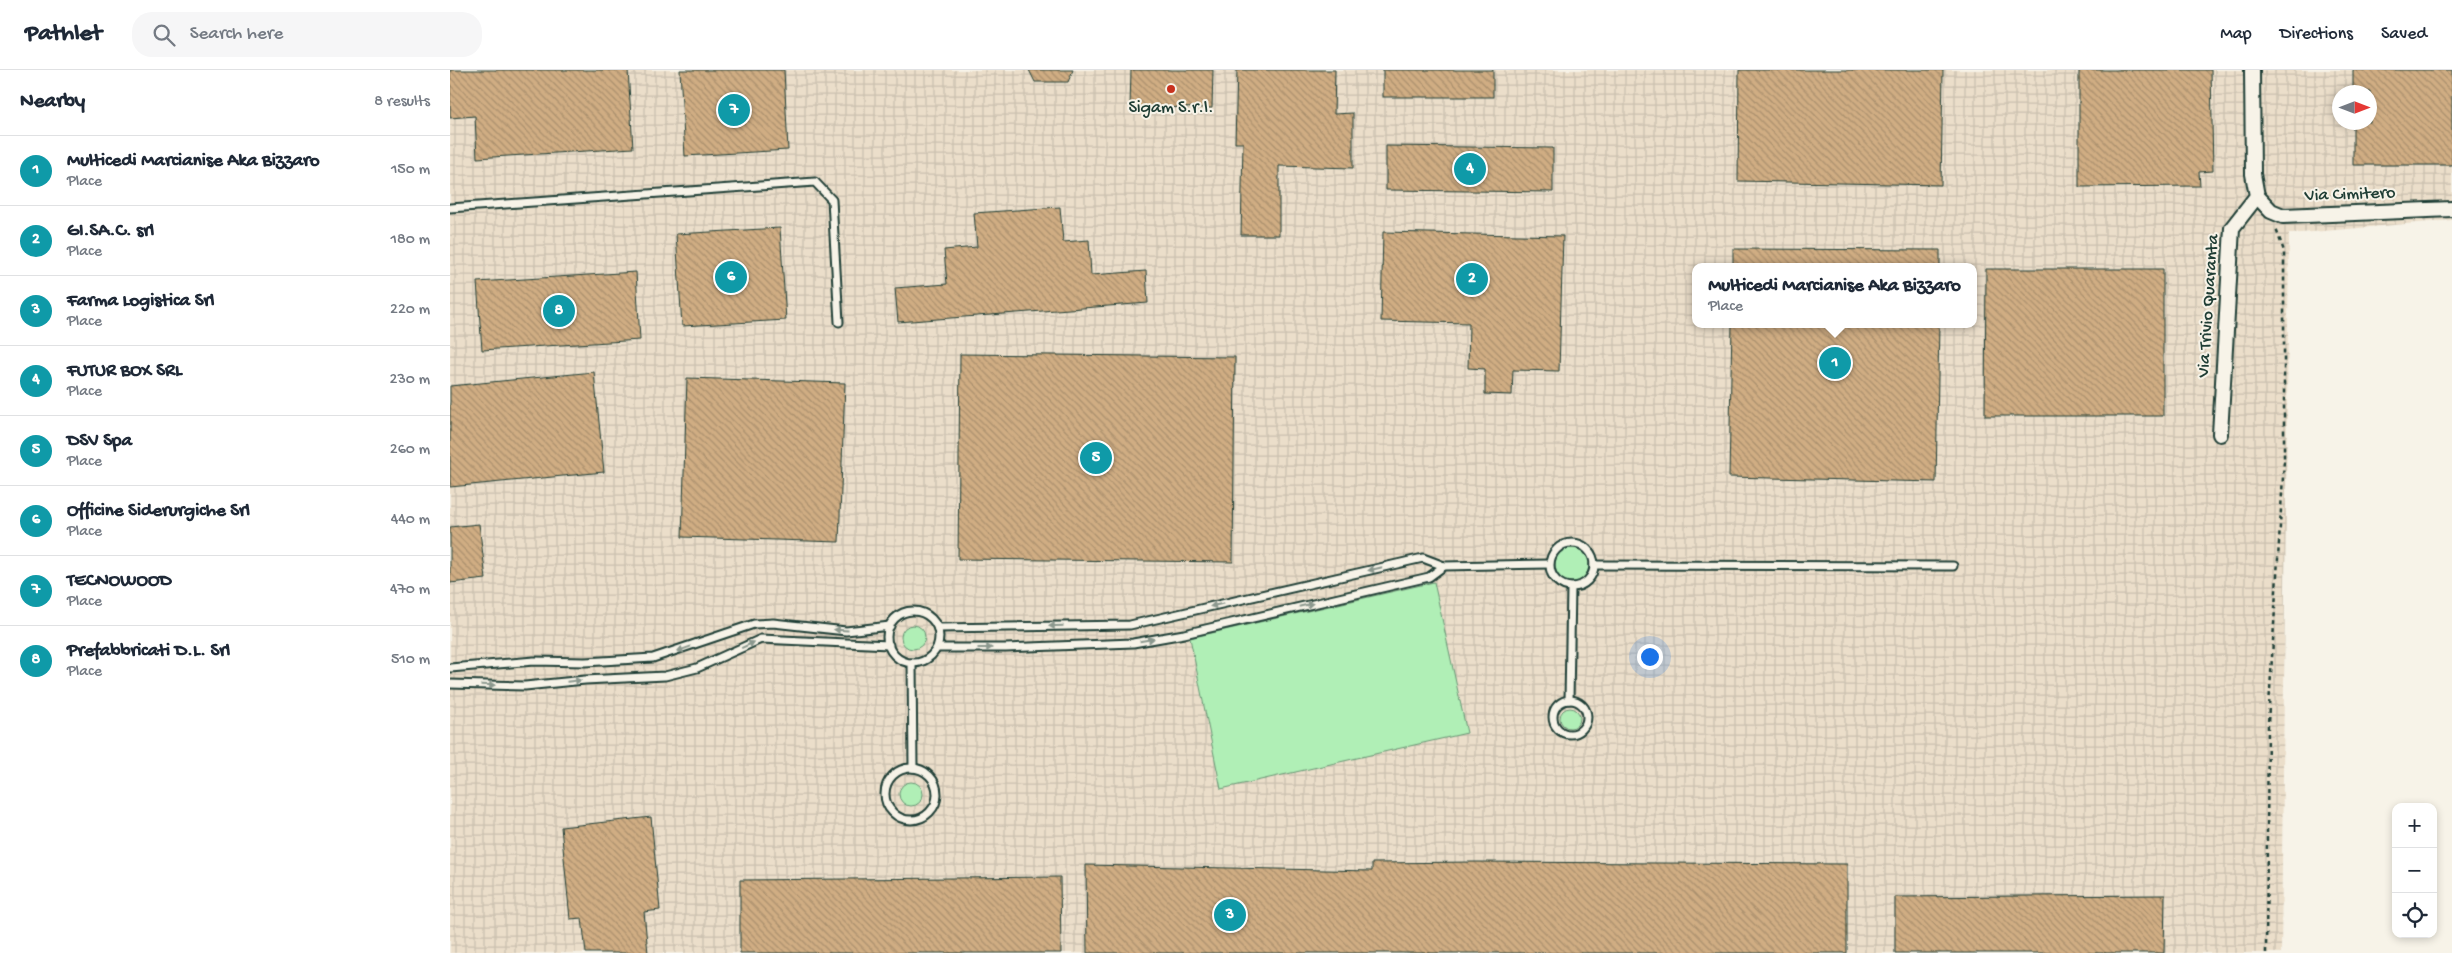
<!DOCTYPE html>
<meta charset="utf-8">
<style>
body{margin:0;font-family:"Gochi Hand",sans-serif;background:#f6f6f7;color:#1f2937}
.controls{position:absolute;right:15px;bottom:15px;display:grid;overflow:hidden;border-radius:10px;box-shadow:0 2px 8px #0003}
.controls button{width:45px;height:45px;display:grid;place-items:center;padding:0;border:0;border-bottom:1px solid #e0e1e3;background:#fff;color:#1f2937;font:25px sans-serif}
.compass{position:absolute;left:1882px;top:15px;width:45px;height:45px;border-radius:50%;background:#fff;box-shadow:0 2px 8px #0003;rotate:90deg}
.you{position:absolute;left:1199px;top:586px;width:18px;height:18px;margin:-12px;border:4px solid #fff;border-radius:50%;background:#1a73e8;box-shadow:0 0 0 8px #1a73e833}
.badge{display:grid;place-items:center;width:32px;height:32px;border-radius:50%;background:#c8321e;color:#fff;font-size:16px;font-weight:700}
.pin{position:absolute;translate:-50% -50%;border:2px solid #fff;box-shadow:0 1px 5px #0006}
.popup{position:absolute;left:1242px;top:193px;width:285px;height:65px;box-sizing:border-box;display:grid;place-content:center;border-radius:10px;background:#fff;filter:drop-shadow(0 1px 4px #0005);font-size:16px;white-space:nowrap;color:#747a83}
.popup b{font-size:19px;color:#1f2937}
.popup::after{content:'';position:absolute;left:50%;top:100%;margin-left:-10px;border:10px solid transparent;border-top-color:#fff}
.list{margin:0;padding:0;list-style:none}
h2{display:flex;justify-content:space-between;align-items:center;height:65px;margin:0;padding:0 20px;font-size:21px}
h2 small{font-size:16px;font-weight:400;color:#747a83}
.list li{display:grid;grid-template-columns:32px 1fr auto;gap:15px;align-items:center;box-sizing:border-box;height:70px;padding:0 20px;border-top:1px solid #e0e1e3}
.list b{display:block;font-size:19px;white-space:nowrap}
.list p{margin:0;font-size:16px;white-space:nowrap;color:#747a83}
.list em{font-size:16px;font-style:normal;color:#747a83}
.icon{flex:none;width:28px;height:28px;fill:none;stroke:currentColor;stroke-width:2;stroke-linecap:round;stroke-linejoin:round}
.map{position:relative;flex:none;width:2002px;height:883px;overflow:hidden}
header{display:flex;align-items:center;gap:30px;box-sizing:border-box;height:70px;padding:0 25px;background:#fff;border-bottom:1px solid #e0e1e3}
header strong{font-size:24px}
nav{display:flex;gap:28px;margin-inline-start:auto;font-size:18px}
.search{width:350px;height:45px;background:#f6f6f7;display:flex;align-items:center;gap:12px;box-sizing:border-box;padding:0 18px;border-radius:20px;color:#747a83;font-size:19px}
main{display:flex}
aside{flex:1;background:#fff}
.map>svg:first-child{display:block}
</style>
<header>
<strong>Pathlet</strong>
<div class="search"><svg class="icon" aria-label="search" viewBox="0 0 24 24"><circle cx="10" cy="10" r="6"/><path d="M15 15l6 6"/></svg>Search here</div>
<nav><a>Map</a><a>Directions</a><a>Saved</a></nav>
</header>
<main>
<aside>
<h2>Nearby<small>8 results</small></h2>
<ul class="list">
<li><span class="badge" style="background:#0f9aa8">1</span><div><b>Multicedi Marcianise Aka Bizzaro</b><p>Place</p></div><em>150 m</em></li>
<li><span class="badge" style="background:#0f9aa8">2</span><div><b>GI.SA.C. srl</b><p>Place</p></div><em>180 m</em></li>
<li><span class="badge" style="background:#0f9aa8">3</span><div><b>Farma Logistica Srl</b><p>Place</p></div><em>220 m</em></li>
<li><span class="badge" style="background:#0f9aa8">4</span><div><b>FUTUR BOX SRL</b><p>Place</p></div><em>230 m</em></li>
<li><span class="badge" style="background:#0f9aa8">5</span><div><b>DSV Spa</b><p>Place</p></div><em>260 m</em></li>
<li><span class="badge" style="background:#0f9aa8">6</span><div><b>Officine Siderurgiche Srl</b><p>Place</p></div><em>440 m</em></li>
<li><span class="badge" style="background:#0f9aa8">7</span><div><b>TECNOWOOD</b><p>Place</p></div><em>470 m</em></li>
<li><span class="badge" style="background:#0f9aa8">8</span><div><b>Prefabbricati D.L. Srl</b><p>Place</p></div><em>510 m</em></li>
</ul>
</aside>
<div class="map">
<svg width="2002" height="883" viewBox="0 0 2002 883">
<defs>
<pattern id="industrial-grid" width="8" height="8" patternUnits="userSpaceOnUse" patternTransform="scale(1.25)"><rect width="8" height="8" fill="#ebdeca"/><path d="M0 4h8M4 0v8" fill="none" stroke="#c9bfae"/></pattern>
<pattern id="building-back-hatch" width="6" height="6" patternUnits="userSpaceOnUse" patternTransform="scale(1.25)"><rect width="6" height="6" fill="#d0ad83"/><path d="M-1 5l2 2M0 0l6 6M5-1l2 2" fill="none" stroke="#a88e6c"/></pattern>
</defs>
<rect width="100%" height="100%" fill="#f7f3e8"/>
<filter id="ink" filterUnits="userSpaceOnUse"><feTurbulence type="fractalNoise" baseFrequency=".02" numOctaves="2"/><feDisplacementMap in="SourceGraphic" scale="10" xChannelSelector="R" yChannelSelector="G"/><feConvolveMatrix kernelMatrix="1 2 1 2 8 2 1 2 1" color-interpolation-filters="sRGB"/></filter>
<g filter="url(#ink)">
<path fill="url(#industrial-grid)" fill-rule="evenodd" d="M0 0H2002V150L1839 164 1831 883H0ZM1890 22H1920V52H1890ZM1246 197H1524V254H1246Z"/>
<g fill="#b0efb6" stroke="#689675">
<circle cx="1122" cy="495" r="17"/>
<path d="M984 512 1017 663 771 719 740 568Z"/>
<circle cx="463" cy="567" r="12"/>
<circle cx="1120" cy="648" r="10"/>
<circle cx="461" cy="724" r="12"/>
</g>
<g fill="url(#building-back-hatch)" stroke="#1f3d34">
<path d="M0 0H178L183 78 27 88 25 46 0 48Z"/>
<path d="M230 0H334L338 80 235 86Z"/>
<path d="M579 0H623L618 12H585Z"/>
<path d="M681 0H763L762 38 680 37Z"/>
<path d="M787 0H885L884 44 903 43V98L829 96V165H791L793 73H785Z"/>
<rect x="933" y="0" width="110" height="27"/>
<path d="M1289 0H1493L1491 115 1288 111Z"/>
<path d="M1629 0H1761L1763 101 1749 102 1750 116 1629 117Z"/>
<path d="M1903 0H2002V95H1903V52H1920V22H1903Z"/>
<path d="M936 76 1103 78V122L936 120Z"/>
<path d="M610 137 613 172 639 170 641 205 696 201 698 233 448 252 445 218 497 214 494 180 527 177 524 143Z"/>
<path d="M330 158 336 250 232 256 226 164Z"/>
<path d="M933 162 1113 166 1109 301 1063 300 1062 325 1035 324V299L1018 298 1019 253 931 251Z"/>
<path d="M1283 179 1490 180V197H1283Z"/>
<path d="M1536 199H1713V346H1535Z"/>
<path d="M186 202 190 270 32 280 27 212Z"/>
<path d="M1282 254H1489L1486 412 1279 407Z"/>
<path d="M510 284 785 287 783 492 508 489Z"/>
<path d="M144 302 154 402 0 417V316Z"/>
<path d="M237 308 395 313 389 472 232 467Z"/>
<path d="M29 454 36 509 0 513V457Z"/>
<path d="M201 747 210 840 194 842 198 883H136L132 848 120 849 111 757Z"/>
<path d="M1025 792 1397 794V883H637L636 795 922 801V793Z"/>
<path d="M610 807 611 883H290V810Z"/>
<path d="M1715 825 1714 883H1445V827Z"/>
</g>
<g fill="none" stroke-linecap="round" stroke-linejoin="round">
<defs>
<g id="lane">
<path d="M0 138 365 112 382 130 389 252"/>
<circle cx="1122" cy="495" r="22"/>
<path d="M1144 495 1503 496"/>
<circle cx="463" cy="567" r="26"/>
<path d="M488 558 680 555 973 488 994 496 1099 494"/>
<path d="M487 578H556L683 573 734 564 979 507 994 496"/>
<path d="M462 593 463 698"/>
<path d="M0 598 84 591 135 592 203 588 304 554 323 553 396 561 440 556"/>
<path d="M0 614 75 616 135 610 215 606 247 598 311 569 439 575"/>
<path d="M1119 630 1121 518"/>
<circle cx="1120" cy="647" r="17"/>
<circle cx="461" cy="724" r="26"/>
</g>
<g id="street">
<path d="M1807 126 1821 141 1833 146 2002 139"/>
<path d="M1770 364 1782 158 1807 126 1803 104 1802 0"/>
</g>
</defs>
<use href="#lane" stroke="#1f3d34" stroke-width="11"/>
<use href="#street" stroke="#1f3d34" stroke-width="18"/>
<path stroke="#1f3d34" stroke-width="2.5" stroke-dasharray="4 4" stroke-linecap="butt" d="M1816 883 1818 653 1834 390V181L1826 159"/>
<use href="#lane" stroke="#f7f3e8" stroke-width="7"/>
<use href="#street" stroke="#f7f3e8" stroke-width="14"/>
</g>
<defs><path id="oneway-solid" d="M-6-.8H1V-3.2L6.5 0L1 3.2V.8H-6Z" transform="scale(1.25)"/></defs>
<g fill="#8b988e">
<use href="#oneway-solid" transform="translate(925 499) rotate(167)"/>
<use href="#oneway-solid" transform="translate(767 535) rotate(167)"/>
<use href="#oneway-solid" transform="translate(856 535) rotate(-13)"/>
<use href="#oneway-solid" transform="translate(606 556) rotate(179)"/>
<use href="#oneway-solid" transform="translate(391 560) rotate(-177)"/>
<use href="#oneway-solid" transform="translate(697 570) rotate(-10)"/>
<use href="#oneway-solid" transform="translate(298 575) rotate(-25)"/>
<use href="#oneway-solid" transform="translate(535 578)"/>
<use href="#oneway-solid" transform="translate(234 579) rotate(160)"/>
<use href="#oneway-solid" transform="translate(124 611) rotate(-6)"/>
<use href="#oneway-solid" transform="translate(38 615) rotate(2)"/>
</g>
</g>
<circle fill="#c8321e" stroke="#f7f3e8" stroke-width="2" cx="721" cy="19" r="5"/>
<g text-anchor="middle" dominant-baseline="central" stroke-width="4" stroke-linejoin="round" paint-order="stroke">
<g font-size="18" fill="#1f3d34" stroke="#f7f3e8">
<text x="721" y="38">Sigam S.r.l.</text>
</g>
<g font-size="18" fill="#1f3d34" stroke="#f7f3e8">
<text transform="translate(1900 125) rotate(-2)">Via Cimitero</text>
<text transform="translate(1759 236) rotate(-86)">Via Trivio Quaranta</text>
</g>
</g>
</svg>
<div class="controls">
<button>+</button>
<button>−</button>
<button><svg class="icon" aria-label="locate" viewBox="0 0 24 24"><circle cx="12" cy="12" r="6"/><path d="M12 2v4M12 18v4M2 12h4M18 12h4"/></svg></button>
</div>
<svg class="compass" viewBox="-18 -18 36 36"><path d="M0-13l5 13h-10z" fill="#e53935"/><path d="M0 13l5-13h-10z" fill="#747a83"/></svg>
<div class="you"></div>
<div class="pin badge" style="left:1385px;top:293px;background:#0f9aa8">1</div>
<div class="popup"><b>Multicedi Marcianise Aka Bizzaro</b>Place</div>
<div class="pin badge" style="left:1022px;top:209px;background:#0f9aa8">2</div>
<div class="pin badge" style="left:780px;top:845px;background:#0f9aa8">3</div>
<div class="pin badge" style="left:1020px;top:99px;background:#0f9aa8">4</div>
<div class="pin badge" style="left:646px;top:388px;background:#0f9aa8">5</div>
<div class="pin badge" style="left:281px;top:207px;background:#0f9aa8">6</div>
<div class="pin badge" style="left:284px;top:40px;background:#0f9aa8">7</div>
<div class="pin badge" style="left:109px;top:241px;background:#0f9aa8">8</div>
</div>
</main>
